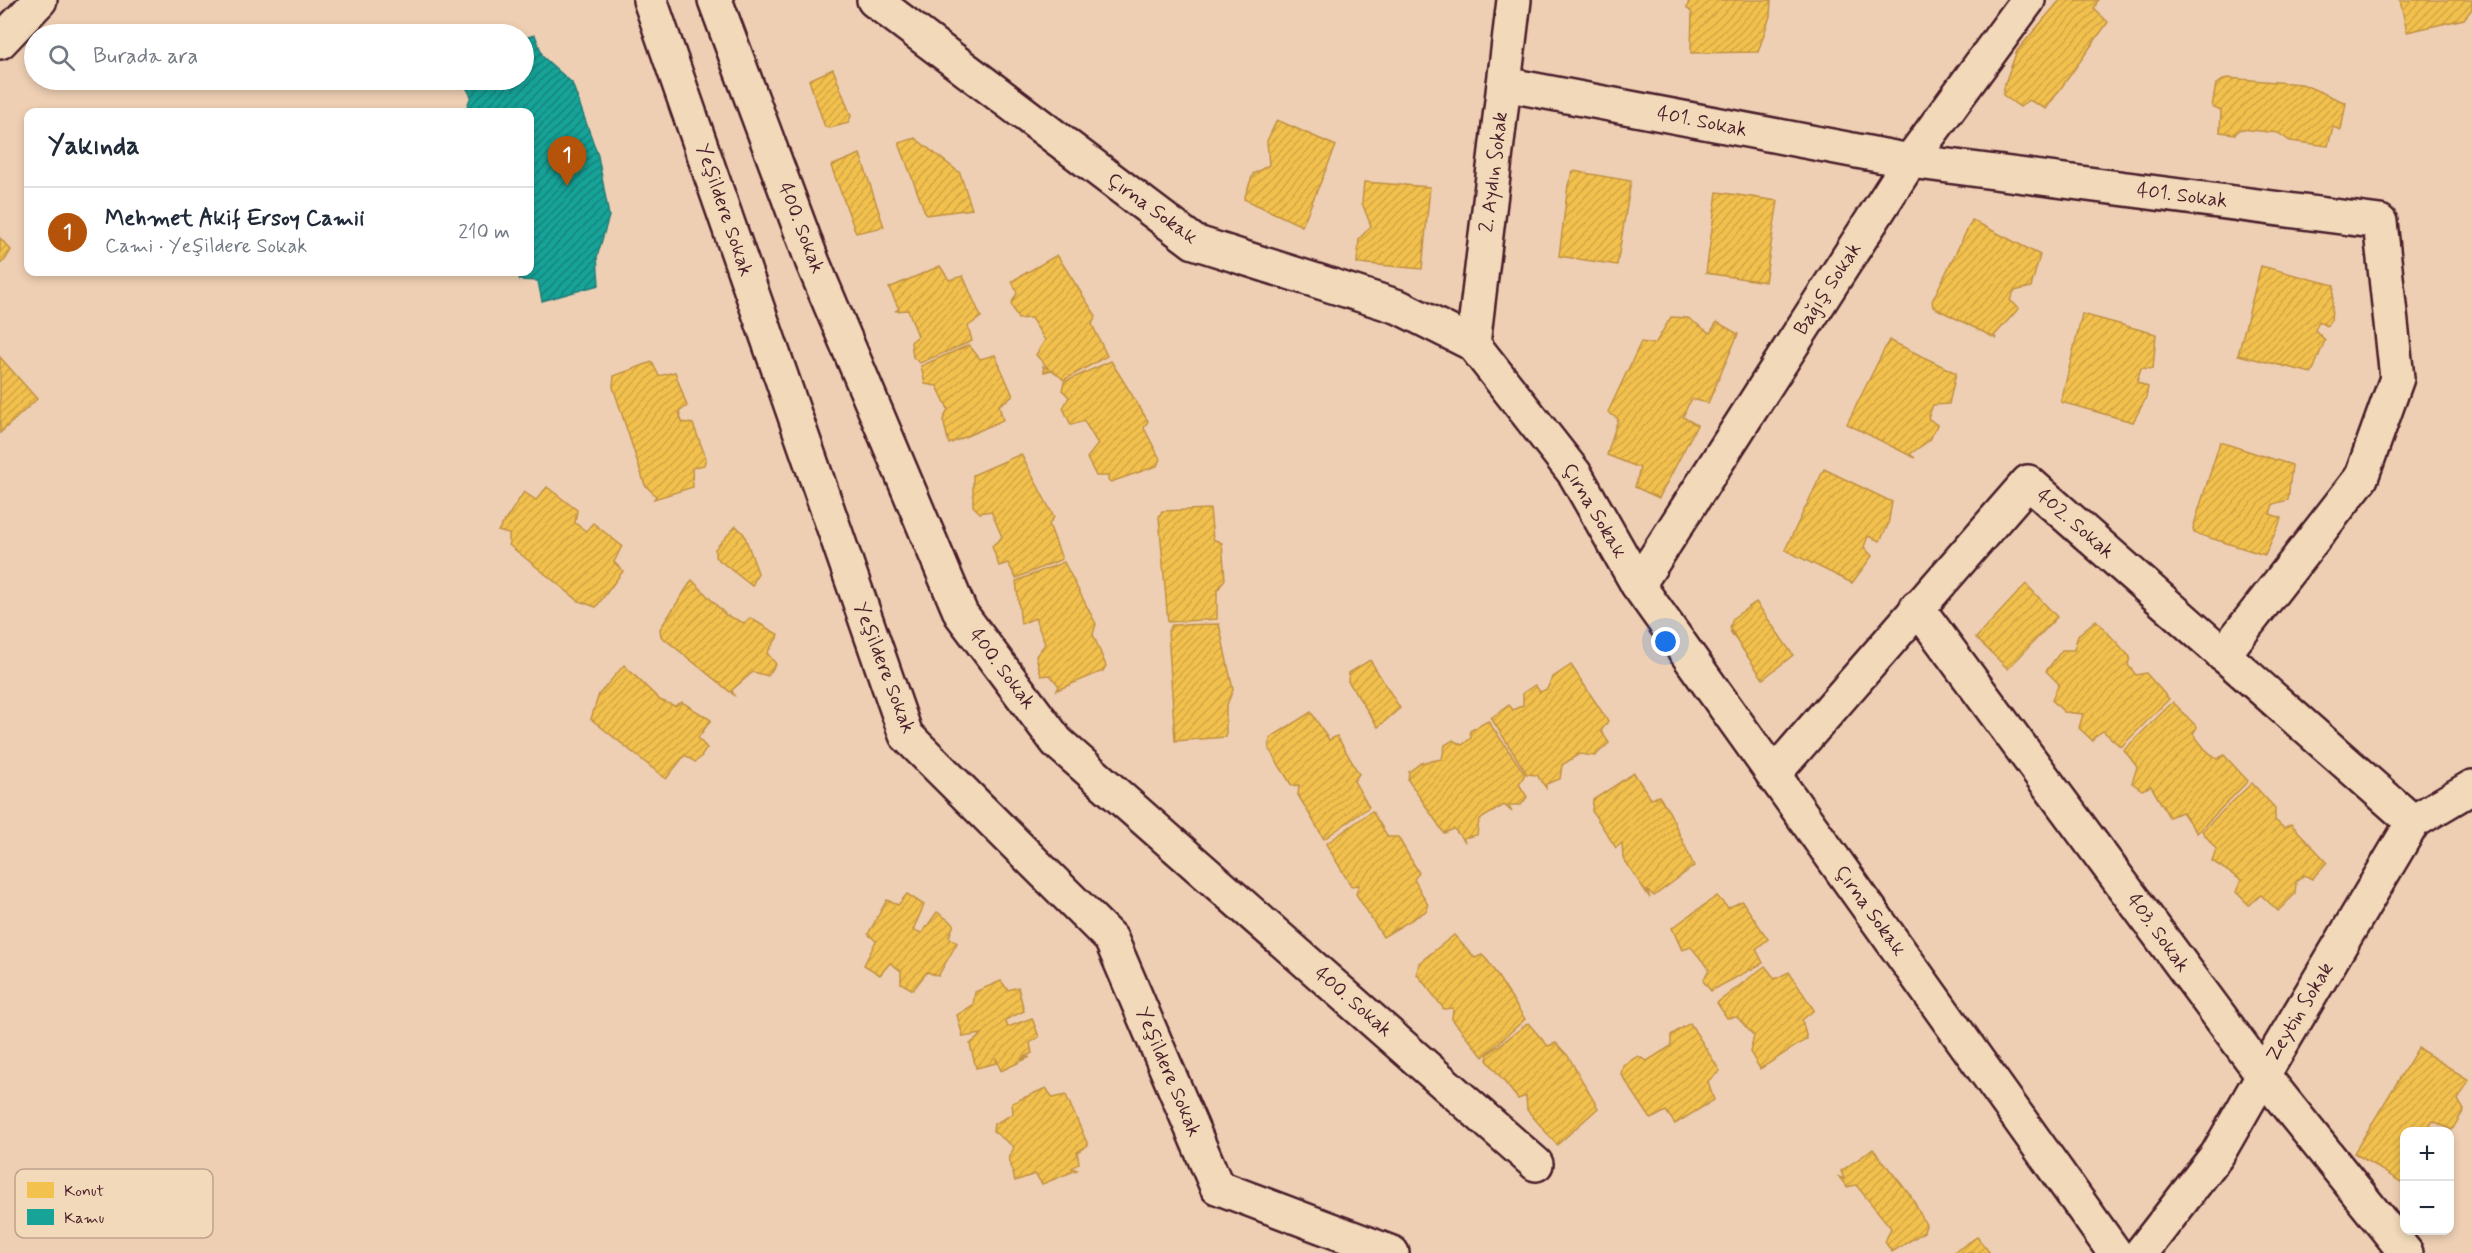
<!DOCTYPE html>
<html lang="tr">
<meta charset="utf-8">
<style>
body{margin:0;font-family:Mynerve,sans-serif;background:#f6f6f7;color:#1f2937}
.controls{position:absolute;right:18px;bottom:18px;display:grid;overflow:hidden;border-radius:12px;box-shadow:0 3px 9px #0003}
.controls button{width:54px;height:54px;display:grid;place-items:center;padding:0;border:0;border-bottom:2px solid #e0e1e3;background:#fff;color:#1f2937;font:30px sans-serif}
.you{position:absolute;left:1666px;top:642px;width:21px;height:21px;margin:-15px;border:4px solid #fff;border-radius:50%;background:#1a73e8;box-shadow:0 0 0 9px #1a73e833}
.badge{display:grid;place-items:center;width:39px;height:39px;border-radius:50%;background:#b45309;color:#fff;font-size:20px;font-weight:700}
.pin{position:absolute;translate:-50% -50px;filter:drop-shadow(0 2px 3px #0008)}
.pin::after{content:'';position:absolute;top:32px;width:21px;height:18px;background:inherit;clip-path:polygon(0 0,100% 0,50% 100%)}
.list{margin:0;padding:0;list-style:none}
h2{display:flex;justify-content:space-between;align-items:center;height:78px;margin:0;padding:0 24px;font-size:26px}
h2 small{font-size:20px;font-weight:400;color:#747a83}
.list li{display:grid;grid-template-columns:39px 1fr auto;gap:18px;align-items:center;box-sizing:border-box;height:90px;padding:0 24px;border-top:2px solid #e0e1e3}
.list b{display:block;font-size:22px;white-space:nowrap}
.list p{margin:0;font-size:20px;white-space:nowrap;color:#747a83}
.list em{font-size:20px;font-style:normal;color:#747a83}
.icon{flex:none;width:33px;height:33px;fill:none;stroke:currentColor;stroke-width:2;stroke-linecap:round;stroke-linejoin:round}
.map{position:relative;flex:none;width:2472px;height:1253px;overflow:hidden}
.search{position:absolute;background:#fff;box-shadow:0 3px 9px #0003;left:24px;top:24px;width:510px;height:66px;display:flex;align-items:center;gap:15px;box-sizing:border-box;padding:0 21px;border-radius:33px;color:#747a83;font-size:22px}
.panel{position:absolute;background:#fff;box-shadow:0 3px 9px #0003;left:24px;top:108px;width:510px;height:168px;border-radius:12px}
.map>svg:first-child{display:block}
</style>
<div class="map">
<svg width="2472" height="1253" viewBox="0 0 2472 1253">
<defs>
<pattern id="homes-hatch" width="6" height="6" patternUnits="userSpaceOnUse" patternTransform="scale(1.5)"><rect width="6" height="6" fill="#f2c14e"/><path d="M-1 1l2-2M0 6l6-6M5 7l2-2" fill="none" stroke="#d1a544"/></pattern>
<pattern id="public-hatch" width="6" height="6" patternUnits="userSpaceOnUse" patternTransform="scale(1.5)"><rect width="6" height="6" fill="#17a398"/><path d="M-1 1l2-2M0 6l6-6M5 7l2-2" fill="none" stroke="#17847c"/></pattern>
</defs>
<rect width="100%" height="100%" fill="#eecfb3"/>
<filter id="ink" filterUnits="userSpaceOnUse"><feTurbulence type="fractalNoise" baseFrequency=".0167" numOctaves="2"/><feDisplacementMap in="SourceGraphic" scale="12" xChannelSelector="R" yChannelSelector="G"/><feConvolveMatrix kernelMatrix="1 2 1 2 8 2 1 2 1" color-interpolation-filters="sRGB"/></filter>
<g filter="url(#ink)">
<g fill="url(#homes-hatch)" stroke="#c09044" stroke-width="1.5">
<path d="M1689 0H1771L1770 16 1758 52 1691 53 1692 13 1687 8Z"/>
<path d="M2060 0H2098L2094 9 2108 22 2046 109 2029 100 2020 107 2003 95 2005 83 2017 51Z"/>
<path d="M2400 0H2472V9L2464 19 2407 32Z"/>
<path d="M833 69 851 116 848 123 830 128 825 127 809 80Z"/>
<path d="M2227 78 2302 84 2346 103 2341 130 2333 127 2328 146 2290 141 2278 133 2241 129 2235 134 2220 132 2221 111 2212 107 2216 84Z"/>
<path d="M1277 120 1336 146 1302 226 1244 199 1253 174 1269 165 1267 141Z"/>
<path d="M915 138 960 173 972 209 926 215 899 143Z"/>
<path d="M860 154 884 227 856 233 831 166Z"/>
<path d="M1573 171 1631 181 1617 265 1559 256 1568 185Z"/>
<path d="M1364 182 1430 187 1422 269 1357 263 1359 239 1371 226 1362 203Z"/>
<path d="M1717 192 1778 201 1765 282 1706 273Z"/>
<path d="M1972 220 2040 255 2031 287 2014 291 2010 300 2019 308 1994 336 1997 339 1933 307 1932 301Z"/>
<path d="M0 238 11 250 5 260 0 264Z"/>
<path d="M1057 255 1096 316 1092 324 1107 356 1064 380 1052 370 1044 372 1043 366 1049 369 1036 355 1045 340 1031 318 1018 319 1011 304 1017 293 1012 281Z"/>
<path d="M940 266 949 280 963 276 981 317 968 326 972 341 920 363 913 357 911 342 918 336 908 310 895 311 899 309 889 288Z"/>
<path d="M2261 266 2334 285 2331 320 2327 326 2319 321 2315 330 2325 340 2312 373 2238 355Z"/>
<path d="M2082 314 2156 334 2153 369 2141 368 2137 382 2148 387 2146 398 2133 422 2061 402Z"/>
<path d="M1671 317 1688 318 1710 333 1717 322 1738 334 1708 403 1692 399 1688 405 1683 417 1697 425 1659 498 1635 487 1640 468 1607 455 1618 419 1608 412 1641 342 1655 344Z"/>
<path d="M1889 340 1956 373 1949 404 1933 405 1928 418 1937 425 1930 440 1910 454 1915 458 1847 424Z"/>
<path d="M969 345 980 359 995 355 1013 396 999 405 1003 420 949 444 943 420 948 409 937 386 925 384 921 366Z"/>
<path d="M0 357 37 399 0 433Z"/>
<path d="M1111 361 1148 421 1144 428 1160 459 1157 466 1111 482 1108 480V476H1096L1087 458 1098 444 1084 421 1071 425 1063 408 1069 397 1062 390 1064 382Z"/>
<path d="M652 362 659 376 675 372 687 406 679 412 682 422 693 424 706 458 704 465 692 468 693 487 654 499 656 496 645 485 613 387 614 376Z"/>
<path d="M2220 442 2292 465 2288 500 2273 504 2270 514 2282 518 2265 555 2194 533 2193 528Z"/>
<path d="M1021 454 1054 517 1049 524 1062 559 1016 578 1008 563 999 566 992 546 1002 537 991 511 980 513 973 506V475Z"/>
<path d="M1824 469 1892 502 1888 525 1880 541 1868 536 1864 547 1872 556 1852 583 1785 550Z"/>
<path d="M547 487 577 510 575 523 586 531 593 523 622 546 614 562 623 571 596 607 579 601 509 545V534L498 531 524 492 536 500Z"/>
<path d="M1210 509 1213 539 1222 543 1225 579 1217 591V619L1168 622 1159 517 1162 511Z"/>
<path d="M736 526 744 534 758 573 752 586 715 557V549Z"/>
<path d="M1064 562 1096 624 1093 634 1106 666 1103 671 1057 690 1059 686 1050 675 1041 676 1036 656 1045 644 1035 618 1021 624 1016 581Z"/>
<path d="M692 580 726 615 744 623 750 618 779 635 767 653 776 664 768 676 753 672 732 690 734 695 661 636 660 629Z"/>
<path d="M2026 584 2057 617 2008 669 1976 638Z"/>
<path d="M1756 602 1793 655 1763 679 1730 631 1736 638 1730 628 1733 618Z"/>
<path d="M2096 620 2130 657 2128 665 2136 675 2146 673 2169 699 2121 747 2103 731 2094 737 2093 741 2079 728 2083 714 2064 712 2052 700 2059 684 2046 671 2062 650H2074L2078 635Z"/>
<path d="M1219 624 1233 690 1226 707V737L1175 741 1168 631 1172 625Z"/>
<path d="M1370 660 1400 708 1378 727 1348 681 1349 673Z"/>
<path d="M624 665 660 700 675 706 682 702 711 720 698 738 707 748 700 758 695 762 685 755 666 779 591 719 599 694Z"/>
<path d="M1571 665 1608 721 1601 731 1609 743 1595 756 1579 754 1562 765 1560 779 1546 784V788L1537 775 1527 774 1491 718 1509 705 1513 710 1523 705V693L1535 685 1540 692 1547 689 1553 677Z"/>
<path d="M2173 702 2197 727 2193 734 2205 749 2217 759 2224 755 2248 781 2197 833 2182 812 2169 817 2151 786 2142 790 2132 783 2137 767 2124 750Z"/>
<path d="M1311 712 1329 740 1337 736 1359 774 1354 781 1369 807 1324 839 1298 795 1299 785 1292 786 1269 749 1270 738Z"/>
<path d="M1488 721 1525 774 1519 784 1527 797 1521 805H1508L1512 812 1504 805 1479 820 1477 835 1463 838 1465 842 1454 829 1444 833 1408 780 1409 772 1421 763 1442 759 1445 745 1453 740 1462 745 1471 738 1470 731Z"/>
<path d="M1634 773 1651 799 1659 796 1670 813 1694 866 1654 896 1647 890 1650 898 1623 858 1622 843 1616 848 1592 811 1593 800Z"/>
<path d="M2252 783 2275 808V820L2284 828 2291 824 2327 862 2312 879 2304 875 2296 882 2295 894 2278 911 2261 895 2249 905 2236 892 2241 880 2212 861 2216 849 2202 831Z"/>
<path d="M1372 811 1388 837H1398L1419 873 1414 879 1428 905 1426 911 1383 937 1356 894 1359 885 1351 886 1326 844Z"/>
<path d="M907 894 924 905 913 930 922 933 937 912 954 924 949 937 957 943 938 976 927 972 913 990 901 983V971L890 963 880 975 864 965 876 941 868 934 887 900 898 905Z"/>
<path d="M1717 896 1728 908 1742 901 1768 939 1756 949 1763 963 1711 991 1703 981 1709 969 1691 947 1682 950 1672 928Z"/>
<path d="M1454 935 1475 958 1482 955 1488 961 1525 1019 1483 1057 1452 1019 1453 1008 1444 1009 1417 974 1419 963Z"/>
<path d="M1765 966 1775 979 1789 972 1814 1010 1802 1020 1807 1039 1760 1069 1750 1052 1754 1036 1737 1017 1727 1018 1717 1003Z"/>
<path d="M1001 981 1008 990 1018 987 1024 1011 1005 1020 1008 1027 1032 1018 1039 1037 1030 1043 1032 1053 1021 1059 1030 1057 1001 1071 996 1058 997 1063 976 1068 970 1044 982 1034 963 1037 957 1015 973 1005 975 992Z"/>
<path d="M1528 1023 1548 1046 1556 1043 1568 1056 1598 1108 1557 1145 1527 1110 1526 1096 1518 1099 1487 1060 1488 1054Z"/>
<path d="M1690 1023 1720 1071 1708 1081 1714 1100 1675 1124 1666 1111 1651 1119 1621 1074 1623 1065 1638 1056 1647 1061 1671 1046V1035Z"/>
<path d="M2418 1048 2469 1080 2458 1100 2464 1110 2452 1130 2433 1121 2426 1132H2404V1184L2354 1153Z"/>
<path d="M1046 1088 1053 1098 1066 1095 1088 1145 1077 1152 1079 1163 1072 1168 1077 1170 1042 1184 1035 1174 1015 1181 1009 1158 1014 1147 993 1131 994 1124 1013 1114 1012 1103Z"/>
<path d="M1873 1149 1911 1196 1926 1225 1924 1232 1892 1252 1885 1242 1891 1228 1856 1185 1847 1187 1839 1177 1844 1179 1841 1171Z"/>
<path d="M1977 1237 1990 1253H1953Z"/>
</g>
<path fill="url(#public-hatch)" stroke="#267b77" stroke-width="1.5" d="M535 35 543 57 572 83 598 156 609 216 597 257 599 285 542 301 538 281 520 280 517 272H530V112H465L471 96 467 89 469 80H524V38Z"/>
<g fill="none" stroke-linecap="round" stroke-linejoin="round">
<defs>
<g id="street">
<path d="M650 0 906 735 1111 939 1217 1187 1392 1253"/>
<path d="M715 0 813 263 961 614 1057 742 1536 1164"/>
<path d="M874 0 1194 242 1399 307 1473 344 1575 474 1638 585 2115 1253"/>
<path d="M0 42 40 0"/>
<path d="M1504 84 1910 161 2380 222 2397 378 2361 478 2223 655"/>
<path d="M1473 344 1514 0"/>
<path d="M1638 585 1910 161 2028 0"/>
<path d="M1917 607 2263 1075 2406 1253"/>
<path d="M1773 775 2028 482 2413 822"/>
<path d="M2141 1253 2217 1155 2263 1075 2413 822 2472 787"/>
</g>
</defs>
<use href="#street" stroke="#4a1f2b" stroke-width="38"/>
<use href="#street" stroke="#f1d9b9" stroke-width="33"/>
</g>
</g>
<g text-anchor="middle" dominant-baseline="central" stroke-width="6" stroke-linejoin="round" paint-order="stroke">
<g font-size="20" fill="#4a1f2b" stroke="#f1d9b9">
<text transform="translate(1702 122) rotate(11)">401. Sokak</text>
<text transform="translate(1494 172) rotate(-83)">2. Aydın Sokak</text>
<text transform="translate(2182 196) rotate(7)">401. Sokak</text>
<text transform="translate(1152 209) rotate(36)">Çırna Sokak</text>
<text transform="translate(724 210) rotate(71)">Yeşildere Sokak</text>
<text transform="translate(801 228) rotate(69)">400. Sokak</text>
<text transform="translate(1828 289) rotate(-57)">Bağış Sokak</text>
<text transform="translate(1594 511) rotate(59)">Çırna Sokak</text>
<text transform="translate(2075 524) rotate(41)">402. Sokak</text>
<text transform="translate(884 668) rotate(69)">Yeşildere Sokak</text>
<text transform="translate(1002 669) rotate(53)">400. Sokak</text>
<text transform="translate(1870 911) rotate(54)">Çırna Sokak</text>
<text transform="translate(2158 933) rotate(54)">403. Sokak</text>
<text transform="translate(1353 1002) rotate(41)">400. Sokak</text>
<text transform="translate(2300 1012) rotate(-59)">Zeytin Sokak</text>
<text transform="translate(1168 1072) rotate(67)">Yeşildere Sokak</text>
</g>
</g>
<rect x="15" y="1169" width="198" height="69" rx="9" fill="#f1d9b9" stroke="#bfa18e" stroke-width="1.5"/>
<rect x="27" y="1182" width="27" height="16" fill="#f2c14e"/>
<rect x="27" y="1209" width="27" height="16" fill="#17a398"/>
<g font-size="16" fill="#4a1f2b">
<text x="64" y="1196">Konut</text>
<text x="64" y="1223">Kamu</text>
</g>
</svg>
<div class="controls">
<button>+</button>
<button>−</button>
</div>
<div class="you"></div>
<div class="pin badge" style="left:567px;top:186px">1</div>
<div class="search"><svg class="icon" aria-label="search" viewBox="0 0 24 24"><circle cx="10" cy="10" r="6"/><path d="M15 15l6 6"/></svg>Burada ara</div>
<section class="panel">
<h2>Yakında<small></small></h2>
<ul class="list">
<li><span class="badge">1</span><div><b>Mehmet Akif Ersoy Camii</b><p>Cami · Yeşildere Sokak</p></div><em>210 m</em></li>
</ul>
</section>
</div>
